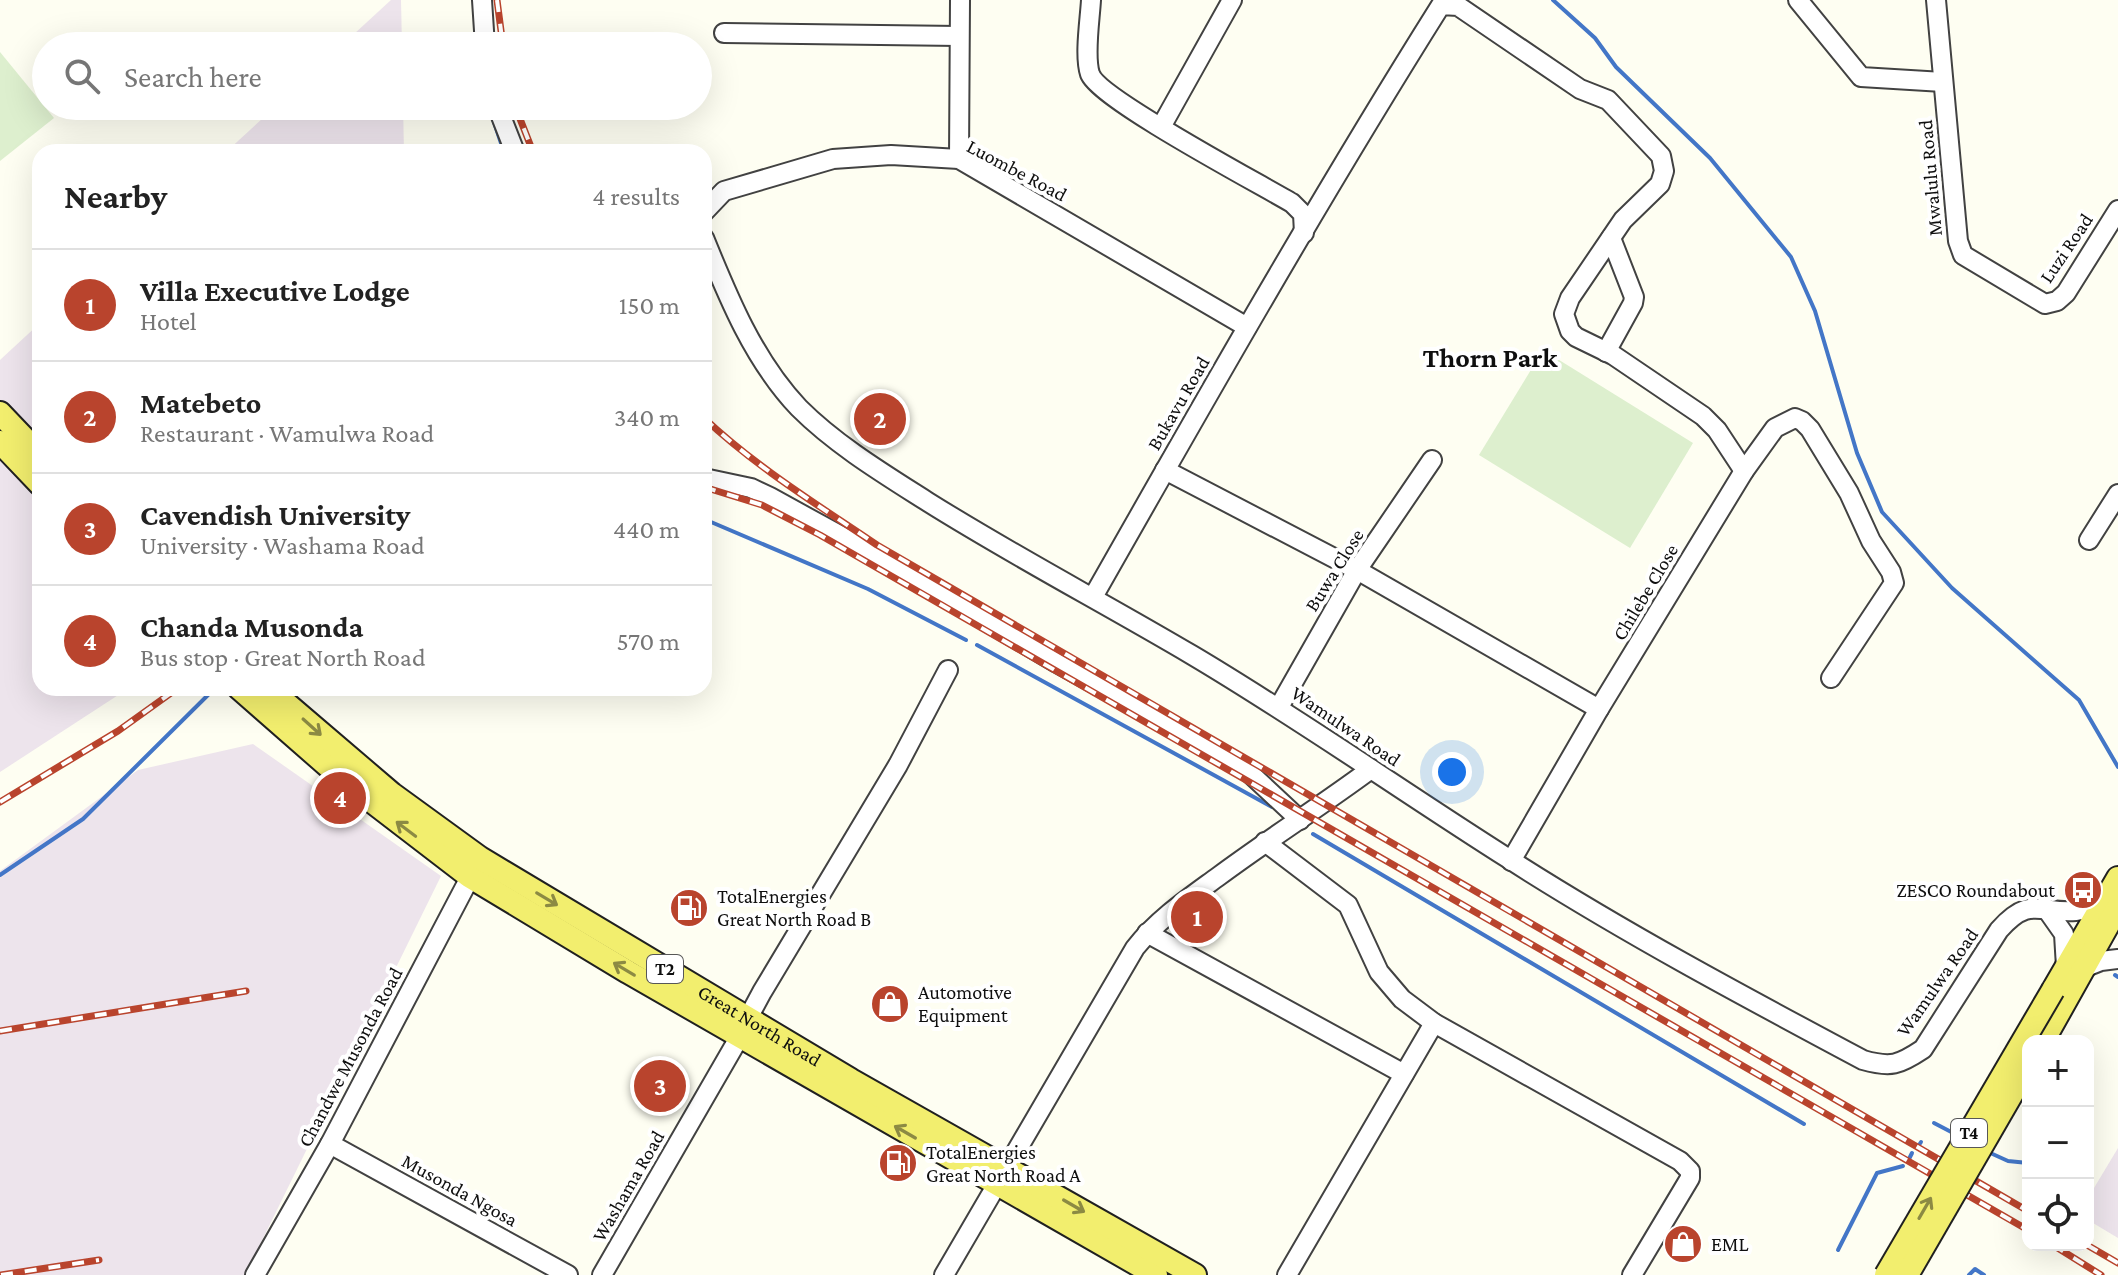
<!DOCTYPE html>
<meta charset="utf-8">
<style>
body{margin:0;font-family:"Crimson Pro",serif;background:#f2f2f2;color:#222}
.controls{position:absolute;right:24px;bottom:24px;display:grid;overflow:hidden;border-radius:16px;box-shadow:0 8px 32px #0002}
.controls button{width:72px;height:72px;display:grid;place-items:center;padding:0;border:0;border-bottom:2px solid #e0e0e0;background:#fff;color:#222;font:40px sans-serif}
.you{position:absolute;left:1452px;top:772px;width:28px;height:28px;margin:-20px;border:6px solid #fff;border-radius:50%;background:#1a73e8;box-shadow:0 0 0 12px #1a73e833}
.badge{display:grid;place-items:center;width:52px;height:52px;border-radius:50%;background:#b9442d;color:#fff;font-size:26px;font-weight:700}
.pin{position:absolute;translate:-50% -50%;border:4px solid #fff;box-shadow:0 2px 8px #0006}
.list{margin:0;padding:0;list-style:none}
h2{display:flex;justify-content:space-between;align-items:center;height:104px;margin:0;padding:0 32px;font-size:34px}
h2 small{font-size:26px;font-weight:400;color:#767676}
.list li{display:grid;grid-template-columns:52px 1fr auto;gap:24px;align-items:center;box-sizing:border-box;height:112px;padding:0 32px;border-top:2px solid #e0e0e0}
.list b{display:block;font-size:30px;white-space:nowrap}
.list p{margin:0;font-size:26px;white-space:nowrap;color:#767676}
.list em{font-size:26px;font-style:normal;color:#767676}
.icon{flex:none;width:44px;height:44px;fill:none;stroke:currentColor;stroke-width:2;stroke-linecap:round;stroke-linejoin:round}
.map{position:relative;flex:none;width:2118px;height:1275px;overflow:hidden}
.search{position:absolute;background:#fff;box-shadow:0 8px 32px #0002;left:32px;top:32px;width:680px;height:88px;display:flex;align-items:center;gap:20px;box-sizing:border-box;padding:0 28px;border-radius:44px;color:#767676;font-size:30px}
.panel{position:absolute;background:#fff;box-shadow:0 8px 32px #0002;left:32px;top:144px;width:680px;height:552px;border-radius:24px}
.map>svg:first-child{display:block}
</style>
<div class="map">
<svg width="2118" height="1275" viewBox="0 0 2118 1275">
<rect width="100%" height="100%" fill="#fefef2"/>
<g fill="#ede4ec">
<path d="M391 0H401L402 46H341Z"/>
<path d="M276 106H403L404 152H226Z"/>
<path d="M40 323V688H129L0 772V360Z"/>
<path d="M253 744 441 876 245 1275H0V871L138 770Z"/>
<path d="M2118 1148V1238L2088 1220V1198Z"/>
</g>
<g fill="#ddefce">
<path d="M0 52 54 118 0 161Z"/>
<path d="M1543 350 1693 443 1630 548 1479 455Z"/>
</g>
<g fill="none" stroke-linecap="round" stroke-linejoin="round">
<g stroke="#4376c7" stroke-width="4">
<path d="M1553 0 1595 38 1616 67 1710 158 1791 257 1815 311 1857 453 1882 512 1952 588 2079 700 2118 767"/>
<path d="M491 113 504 152"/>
<path d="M704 519 868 589 966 640"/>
<path d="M977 645 1272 807"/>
<path d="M1313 834 1804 1124"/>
<path d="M0 875 83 819 208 695"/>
<path d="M2115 975 2118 977"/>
<path d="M1934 1123 1957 1135"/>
<path d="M1919 1145 1921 1142"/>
<path d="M1986 1151 2008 1161 2028 1163"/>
<path d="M1909 1159 1912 1153"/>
<path d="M2088 1218 2091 1220"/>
<path d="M1838 1250 1877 1173 1903 1166"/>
<path d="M1969 1275 1975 1269 1984 1275"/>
</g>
<defs>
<g id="minor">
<path d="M482 0 485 46"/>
<path d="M1091 0C1090 19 1084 56 1090 74 1099 99 1260 184 1292 203L1303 214 1304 233"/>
<path d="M1798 0 1861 77 1943 82"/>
<path d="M1936 0 1958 241 1963 255 2045 304 2057 301 2066 293 2118 210"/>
<path d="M724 33 959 36"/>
<path d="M497 106 515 152"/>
<path d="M1161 127 1232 0"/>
<path d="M959 159 960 0"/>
<path d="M704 212 724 191 833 159 891 155 959 159 1247 327"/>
<path d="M704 238C728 297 754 361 799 408 836 445 884 474 928 502 1014 556 1104 603 1192 655 1300 719 1403 792 1509 859 1623 932 1743 996 1863 1060 1891 1068 1899 1065 1923 1049L1999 930C2030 895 2039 914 2076 911 2086 910 2097 904 2106 900"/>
<path d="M1606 352 1633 303 1634 297 1611 238"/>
<path d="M1165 470 1357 570 1599 709"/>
<path d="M704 478 751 488 770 497 852 542 1057 663 1241 765 1300 820"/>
<path d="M2089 540 2118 494"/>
<path d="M1093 597C1206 398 1319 199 1441 5L1458 6 1580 89 1608 100 1661 156 1664 171 1660 184 1623 220 1570 298 1564 314 1570 331 1576 337 1613 355 1703 416 1717 430 1744 471"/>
<path d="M1279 707 1357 570 1432 460"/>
<path d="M1265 842 1348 905 1379 972 1402 999 1434 1023"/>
<path d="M1511 861 1599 709 1744 471 1775 428 1795 418 1802 421 1810 429 1849 493 1871 541 1891 572 1894 583 1831 678"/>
<path d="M2045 907 2064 934 2066 967"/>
<path d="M1147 933 1404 1074"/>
<path d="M2086 967 2101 961 2118 959"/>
<path d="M753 1029 748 1018 762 992 898 765 948 670"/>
<path d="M330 1144 568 1275"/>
<path d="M255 1275 330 1144 477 864"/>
<path d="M602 1275 740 1036"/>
<path d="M944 1275 1135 948C1159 918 1189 898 1219 876 1269 839 1321 806 1371 769"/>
<path d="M1287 1275 1434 1023 1680 1161 1690 1171V1178L1632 1275"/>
</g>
<g id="major">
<path d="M0 413 40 455"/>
<path d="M0 442 40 484"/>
<path d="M239 688 344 780 469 876 628 972 1156 1275"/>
<path id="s1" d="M268 688 392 794 480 858 851 1080 1195 1275"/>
<path d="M2053 990 2118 878"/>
<path d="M2043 1041 2118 907"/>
</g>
</defs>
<use href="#minor" stroke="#424242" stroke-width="22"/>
<use href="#major" stroke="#202020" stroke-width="26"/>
<use href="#minor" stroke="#fff" stroke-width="18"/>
<use href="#major" stroke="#f2ee6e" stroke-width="22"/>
<defs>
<g id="rail">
<path d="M497 0 503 46"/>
<path d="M515 106 533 152"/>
<path d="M704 418C756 467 818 505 877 545L2028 1211"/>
<path d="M704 487 762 505 820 535 2028 1230"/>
<path d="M0 802 118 731 178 688"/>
<path d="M0 1031 246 991"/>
<path d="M2053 1245 2101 1275"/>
<path d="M2087 1245 2118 1263"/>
<path d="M1 1275 99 1260"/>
</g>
</defs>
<use href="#rail" stroke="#b9442d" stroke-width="7"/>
<use href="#rail" stroke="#fff" stroke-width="4" stroke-dasharray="12" stroke-linecap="butt"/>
<defs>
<g id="major-bridge">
<path d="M1886 1275 2053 990"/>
<path d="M1907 1275 2028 1066"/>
</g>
</defs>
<use href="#major-bridge" stroke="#202020" stroke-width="26" stroke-linecap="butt"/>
<use href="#major-bridge" stroke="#f2ee6e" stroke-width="22"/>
</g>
<defs><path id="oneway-shaft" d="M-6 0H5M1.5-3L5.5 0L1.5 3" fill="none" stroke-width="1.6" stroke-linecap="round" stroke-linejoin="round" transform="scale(2)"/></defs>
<g stroke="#8c8a43">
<use href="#oneway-shaft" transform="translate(312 727) rotate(42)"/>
<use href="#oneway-shaft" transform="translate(406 829) rotate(-143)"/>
<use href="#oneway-shaft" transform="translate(547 899) rotate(31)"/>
<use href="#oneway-shaft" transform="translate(624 969) rotate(-149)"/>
<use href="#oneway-shaft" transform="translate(905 1132) rotate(-150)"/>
<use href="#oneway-shaft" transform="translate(1074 1206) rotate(30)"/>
<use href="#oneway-shaft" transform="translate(1925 1208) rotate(-60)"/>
</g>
<defs>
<symbol id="bus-disc" viewBox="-11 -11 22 22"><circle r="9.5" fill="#b9442d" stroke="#fff"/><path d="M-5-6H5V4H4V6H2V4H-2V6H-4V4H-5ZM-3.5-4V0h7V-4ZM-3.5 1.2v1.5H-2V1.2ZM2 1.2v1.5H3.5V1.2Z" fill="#fff"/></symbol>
<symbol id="fuel-disc" viewBox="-11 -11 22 22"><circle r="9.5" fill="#b9442d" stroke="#fff"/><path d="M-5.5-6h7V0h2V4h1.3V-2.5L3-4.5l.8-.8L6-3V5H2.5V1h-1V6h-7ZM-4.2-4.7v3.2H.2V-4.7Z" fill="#fff"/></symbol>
<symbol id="shop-disc" viewBox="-11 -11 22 22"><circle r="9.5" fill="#b9442d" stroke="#fff"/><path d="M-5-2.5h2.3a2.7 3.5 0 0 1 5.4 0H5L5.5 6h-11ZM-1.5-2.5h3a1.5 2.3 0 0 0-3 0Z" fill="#fff"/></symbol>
</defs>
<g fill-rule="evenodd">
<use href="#bus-disc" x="2061" y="868" width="44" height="44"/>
<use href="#fuel-disc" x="667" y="886" width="44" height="44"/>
<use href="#shop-disc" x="868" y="982" width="44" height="44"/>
<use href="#fuel-disc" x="876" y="1141" width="44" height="44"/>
<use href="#shop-disc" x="1661" y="1222" width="44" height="44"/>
</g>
<g text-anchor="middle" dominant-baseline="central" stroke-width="8" stroke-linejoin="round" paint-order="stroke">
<g fill="#fff" stroke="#575757" stroke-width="2">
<rect x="647" y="955" width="36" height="28" rx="6"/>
<rect x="1951" y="1119" width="36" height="28" rx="6"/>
</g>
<g font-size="18" font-weight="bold" fill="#0f0f0f">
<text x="665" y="969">T2</text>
<text x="1969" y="1133">T4</text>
</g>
<g font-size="20" fill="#0f0f0f" stroke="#fff">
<text transform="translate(1017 170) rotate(28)">Luombe Road</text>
<text transform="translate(1930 178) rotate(-95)">Mwalulu Road</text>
<text transform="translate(2066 248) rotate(-56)">Luzi Road</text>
<text transform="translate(1178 403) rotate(-60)">Bukavu Road</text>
<text transform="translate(1334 570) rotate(-58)">Buwa Close</text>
<text transform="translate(1645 592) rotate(-59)">Chilebe Close</text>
<text transform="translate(1346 726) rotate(34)">Wamulwa Road</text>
<text transform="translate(1937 982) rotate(-55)">Wamulwa Road</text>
<text stroke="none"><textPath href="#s1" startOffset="598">Great North Road</textPath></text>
<text transform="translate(350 1057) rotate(-62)">Chandwe Musonda Road</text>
<text transform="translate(628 1186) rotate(-60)">Washama Road</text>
<text transform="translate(460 1190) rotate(29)">Musonda Ngosa</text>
</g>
<g font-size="20" fill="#0f0f0f" stroke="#fff" text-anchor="start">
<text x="2055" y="890" text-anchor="end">ZESCO Roundabout</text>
<text x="717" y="896">TotalEnergies<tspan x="717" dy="23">Great North Road B</tspan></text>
<text x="918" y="992">Automotive<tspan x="918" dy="23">Equipment</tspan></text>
<text x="926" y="1152">TotalEnergies<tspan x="926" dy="23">Great North Road A</tspan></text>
<text x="1711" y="1244">EML</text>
</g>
<g font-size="28" font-weight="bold" fill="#0f0f0f" stroke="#fff">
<text x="1490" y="357">Thorn Park</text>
</g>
</g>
</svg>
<div class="controls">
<button>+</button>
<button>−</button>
<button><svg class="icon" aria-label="locate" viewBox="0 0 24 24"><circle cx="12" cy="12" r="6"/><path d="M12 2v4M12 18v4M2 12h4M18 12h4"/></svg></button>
</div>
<div class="you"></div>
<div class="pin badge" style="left:1197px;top:917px">1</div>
<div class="pin badge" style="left:880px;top:419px">2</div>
<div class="pin badge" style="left:660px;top:1086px">3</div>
<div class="pin badge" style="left:340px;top:798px">4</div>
<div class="search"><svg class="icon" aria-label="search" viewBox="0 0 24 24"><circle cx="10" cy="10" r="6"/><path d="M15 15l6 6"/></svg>Search here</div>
<section class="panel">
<h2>Nearby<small>4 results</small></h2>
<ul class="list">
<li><span class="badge">1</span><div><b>Villa Executive Lodge</b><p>Hotel</p></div><em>150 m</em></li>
<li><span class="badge">2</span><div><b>Matebeto</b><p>Restaurant · Wamulwa Road</p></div><em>340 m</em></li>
<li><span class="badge">3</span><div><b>Cavendish University</b><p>University · Washama Road</p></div><em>440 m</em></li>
<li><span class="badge">4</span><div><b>Chanda Musonda</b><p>Bus stop · Great North Road</p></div><em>570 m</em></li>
</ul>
</section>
</div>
